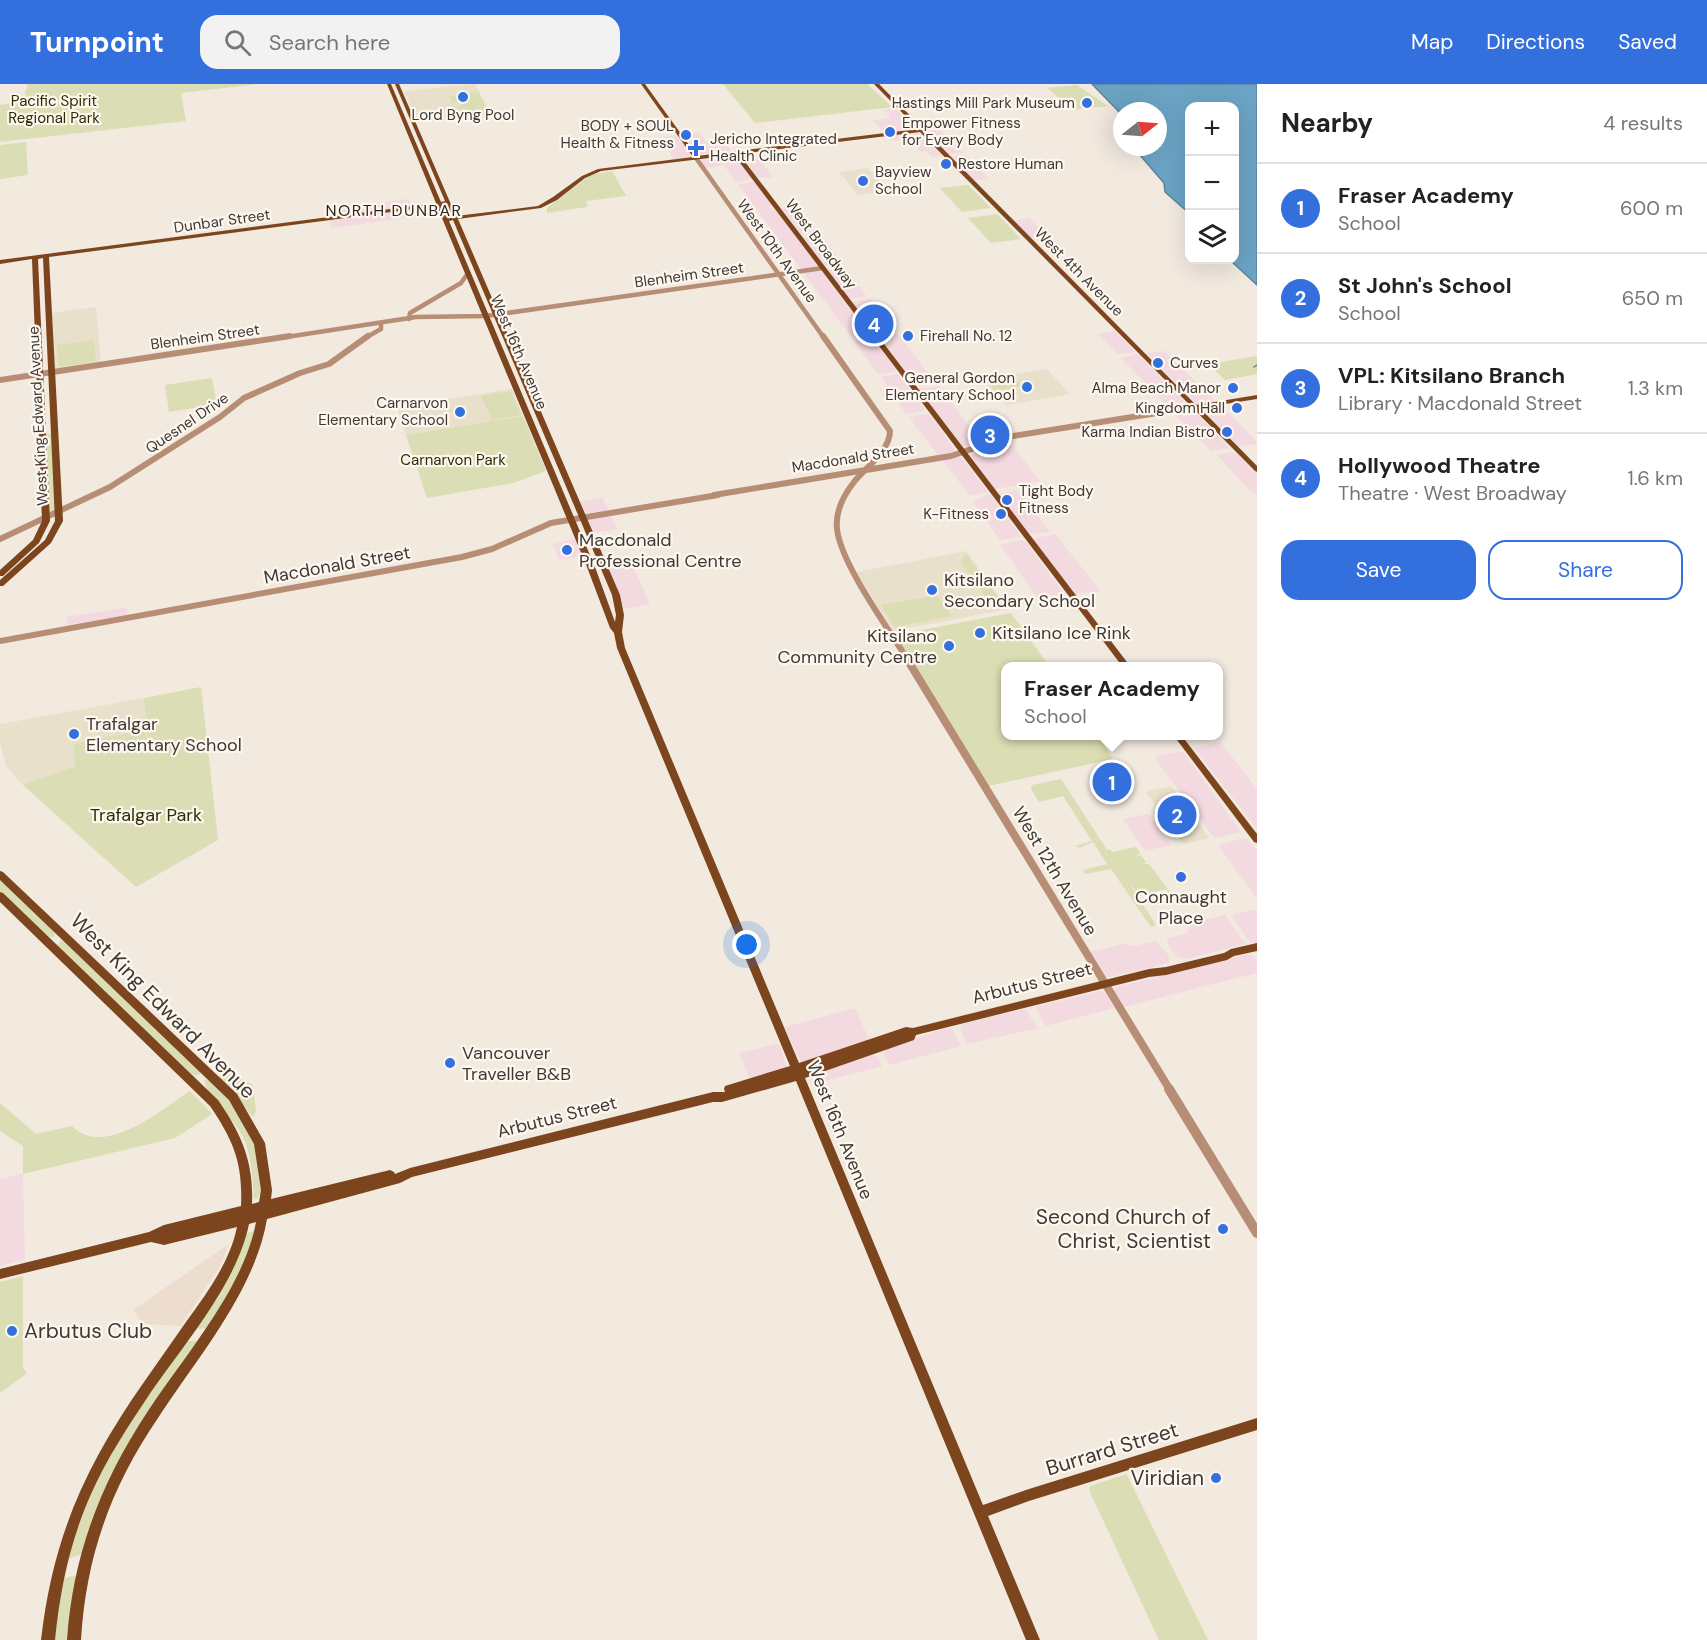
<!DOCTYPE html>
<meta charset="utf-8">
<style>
body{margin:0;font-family:"DM Sans",sans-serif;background:#f2f2f2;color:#222}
.controls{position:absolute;right:18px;top:18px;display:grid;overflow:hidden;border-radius:12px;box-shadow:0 6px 24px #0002}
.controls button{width:54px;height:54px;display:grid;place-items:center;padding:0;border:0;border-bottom:2px solid #e0e0e0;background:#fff;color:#222;font:30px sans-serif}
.compass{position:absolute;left:1113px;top:18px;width:54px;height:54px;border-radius:50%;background:#fff;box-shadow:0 6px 24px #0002;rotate:73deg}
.you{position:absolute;left:747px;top:861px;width:21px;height:21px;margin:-15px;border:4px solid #fff;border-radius:50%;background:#1a73e8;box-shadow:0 0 0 9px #1a73e833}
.badge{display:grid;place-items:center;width:39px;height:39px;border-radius:50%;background:#3370de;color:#fff;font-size:20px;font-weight:700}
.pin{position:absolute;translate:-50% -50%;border:3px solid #fff;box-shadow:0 2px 6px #0006}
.popup{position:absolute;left:1001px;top:578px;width:222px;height:78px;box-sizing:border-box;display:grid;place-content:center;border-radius:12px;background:#fff;filter:drop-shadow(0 2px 4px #0005);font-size:20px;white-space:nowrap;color:#767676}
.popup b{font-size:22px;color:#222}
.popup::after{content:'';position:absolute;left:50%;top:100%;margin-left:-12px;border:12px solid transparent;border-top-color:#fff}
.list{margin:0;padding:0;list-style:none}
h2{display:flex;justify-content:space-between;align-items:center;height:78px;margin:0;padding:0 24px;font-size:26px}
h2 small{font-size:20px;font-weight:400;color:#767676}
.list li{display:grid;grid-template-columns:39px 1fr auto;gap:18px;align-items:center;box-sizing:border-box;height:90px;padding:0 24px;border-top:2px solid #e0e0e0}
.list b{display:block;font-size:22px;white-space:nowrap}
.list p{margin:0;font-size:20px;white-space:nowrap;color:#767676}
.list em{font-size:20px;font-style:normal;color:#767676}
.actions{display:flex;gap:12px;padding:18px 24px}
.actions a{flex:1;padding:14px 0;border:2px solid #3370de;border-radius:18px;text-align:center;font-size:21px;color:#3370de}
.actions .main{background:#3370de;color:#fff}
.icon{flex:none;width:33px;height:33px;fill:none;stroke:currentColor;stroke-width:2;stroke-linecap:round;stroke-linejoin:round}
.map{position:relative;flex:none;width:1257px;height:1556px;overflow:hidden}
header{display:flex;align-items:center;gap:36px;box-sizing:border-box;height:84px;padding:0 30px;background:#3370de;color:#fff}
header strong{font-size:28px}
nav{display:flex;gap:33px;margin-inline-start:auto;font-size:21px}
.search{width:420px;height:54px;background:#f2f2f2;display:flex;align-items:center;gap:15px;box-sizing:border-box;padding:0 21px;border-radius:18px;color:#767676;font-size:22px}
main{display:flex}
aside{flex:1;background:#fff}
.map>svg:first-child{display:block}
</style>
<header>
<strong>Turnpoint</strong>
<div class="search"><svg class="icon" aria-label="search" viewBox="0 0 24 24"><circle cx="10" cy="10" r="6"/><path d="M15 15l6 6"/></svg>Search here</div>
<nav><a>Map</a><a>Directions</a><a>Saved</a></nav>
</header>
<main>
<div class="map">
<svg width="1257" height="1556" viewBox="0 0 1257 1556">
<rect width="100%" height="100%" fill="#f2e9df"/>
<g fill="#f3d9e0">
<path d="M895 24 896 25 915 45 885 49 873 36 891 34 884 26Z"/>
<path d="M928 46H940L963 69 948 70 926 48Z"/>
<path d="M699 48 709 62 726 60 731 67 698 71 683 51Z"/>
<path d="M919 49 941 71 932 73 926 67 921 68 910 56 891 57 887 52Z"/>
<path d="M676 51 691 72V73L674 75 659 53Z"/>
<path d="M755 69 761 78 773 93 758 94 741 71Z"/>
<path d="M733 71 752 95 736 98 724 81 705 84 700 76Z"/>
<path d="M965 71H966L989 95 973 96 951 73Z"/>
<path d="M755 98 772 122 770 124 775 125 779 130 869 251 851 253 738 100Z"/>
<path d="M408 115 412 122 333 132H330L327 126Z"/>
<path d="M797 121 818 148 817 149 801 150 782 124Z"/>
<path d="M412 125 417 132 332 144 330 137Z"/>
<path d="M1029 134 1047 152 1031 154 1014 137Z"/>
<path d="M821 152 842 180 825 182 803 153Z"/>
<path d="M845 183 866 212V213L849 214 827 186Z"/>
<path d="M870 215 872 216 894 246 876 249 852 218Z"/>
<path d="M1115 247 1134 267 1135 268 1118 270 1098 250Z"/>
<path d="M897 249 935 298V299L916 301 879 253Z"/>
<path d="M872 254 896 286 895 288 878 290 853 256Z"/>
<path d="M1164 267 1214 316 1215 318 1196 320 1147 269Z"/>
<path d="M1136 270 1139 271 1188 322 1170 324 1121 274Z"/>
<path d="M897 290 917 314 925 327 906 330 881 293Z"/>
<path d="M939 302 982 359 967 363 963 362 918 305Z"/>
<path d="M1221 321 1257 358V360L1239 362 1202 325Z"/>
<path d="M1190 326H1193L1229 364 1211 367 1174 330Z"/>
<path d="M926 330 930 331 956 368 938 371 909 333Z"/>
<path d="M1005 358 1011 360 1040 397 995 405 970 371Z"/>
<path d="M1231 368 1236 369 1257 391V410L1252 409 1217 371Z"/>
<path d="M957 372 962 374 987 408 970 412 942 375Z"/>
<path d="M1016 406 1018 407 1050 448 1029 450 998 410Z"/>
<path d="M986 411H991L1021 453 1000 456 973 418Z"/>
<path d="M603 413 608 427 584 429 579 418Z"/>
<path d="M610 431 618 445 592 449 587 436Z"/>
<path d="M1055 450 1057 452 1100 507 1075 510 1033 455Z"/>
<path d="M576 455 584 472 559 476 553 460Z"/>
<path d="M1021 456 1026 458 1067 514 1040 517 1000 461Z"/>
<path d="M632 480 650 520 624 525 608 485Z"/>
<path d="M127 523V531L68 541 67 533Z"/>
<path d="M1220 658 1257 705V745L1194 664Z"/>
<path d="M1179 668 1184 669 1241 748 1217 754 1212 751 1157 677 1156 672Z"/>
<path d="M1148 730 1171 761 1145 767 1123 735Z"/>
<path d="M1246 754 1257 766V815L1219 762 1221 760Z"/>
<path d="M1257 825V859L1255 860 1249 857 1231 831Z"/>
<path d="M1225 831 1245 860 1186 875 1176 872 1167 858 1168 854 1186 850 1193 839Z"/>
<path d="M1156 857 1169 872V879L1110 893 1105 892 1090 868 1123 860 1134 862Z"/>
<path d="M1248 870 1253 872 1257 877V889L1123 923 1114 907 1117 903Z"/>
<path d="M1100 907 1106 910 1114 924 1046 942 1036 925 1038 922Z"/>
<path d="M855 924 870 958 804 979 801 978 785 943Z"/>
<path d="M1025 925 1038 944 967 960 960 945 962 940Z"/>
<path d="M947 944 952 945 961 962 889 981 884 969 886 964Z"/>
<path d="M776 960H779L787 983 750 996 739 969Z"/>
<path d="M872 970 878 974 882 982 821 998 814 990Z"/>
<path d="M23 1090 25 1176 0 1182V1095Z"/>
</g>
<path fill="#ecddce" d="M229 1160 220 1182 181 1242 143 1240 133 1226Z"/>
<g fill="#e9e0cb">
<path d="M475 0 479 8 449 12 452 18 483 15 491 31 418 39 404 7Z"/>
<path d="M868 84 888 107 858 111 839 88Z"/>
<path d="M96 223 101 279 55 285 51 229Z"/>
<path d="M1047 285 1070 310 1006 321 985 296Z"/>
<path d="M512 305 523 332 406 351 397 323Z"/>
<path d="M966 467 1008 525 893 547 857 488Z"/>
<path d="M144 614 149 672 75 686 70 684 23 701 6 682 0 659V640Z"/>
<path d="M1116 684 1132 706 1107 712 1092 689Z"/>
<path d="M1171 702 1209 754 1183 760 1146 708Z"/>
</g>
<g fill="#dbddb4">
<path d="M26 0H259L181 9 186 37 0 58V21L20 18H22L18 21 27 20 25 7 28 3Z"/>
<path d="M723 0H867L892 23 755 39Z"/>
<path d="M1077 1 1108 22 1073 26 1047 4Z"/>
<path d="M479 8 489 30 469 33 466 29 452 32 448 23 462 21 460 18 452 19 449 12Z"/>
<path d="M26 58 28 91 0 95V61Z"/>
<path d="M612 87 626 112 586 117 588 122 586 123 547 129V124L590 91Z"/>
<path d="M968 101 991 124 962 128 940 104Z"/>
<path d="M997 130 1021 155 991 159 968 134Z"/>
<path d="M94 256 96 277 59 283 57 261Z"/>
<path d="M1257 272V290L1225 296 1208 280Z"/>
<path d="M1013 291 1022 302 994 307 985 296Z"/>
<path d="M212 294 217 320 169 328 165 301Z"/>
<path d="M510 307 521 331 492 336 481 312Z"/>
<path d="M523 332 546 387 513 399 427 414 406 351Z"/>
<path d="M53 349 55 428 48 429 44 350Z"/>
<path d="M966 469 1004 523C988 517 982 513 980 498L968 489 961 478Z"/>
<path d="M937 511 951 532 895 543 881 521Z"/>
<path d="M1011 529 1049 582H1006V652H1098L1113 675 988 702 895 551Z"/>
<path d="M201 603 218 756 136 803 23 701 70 684 75 685 74 660 145 646 149 672 144 614Z"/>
<path d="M1061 695 1107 766 1110 765 1112 768 1136 763 1140 769 1136 772 1141 771 1146 778 1143 780H1149L1179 820 1166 805 1139 812 1126 794 1156 841 1151 843 1111 785 1085 790 1083 786 1107 780 1093 758 1079 764 1075 762 1092 757 1063 712 1039 718 1031 705 1032 701Z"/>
<path d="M0 793 55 849 54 853H50L40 847 0 808Z"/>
<path d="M61 856 64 857 202 988 196 992 185 986 64 870 58 861Z"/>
<path d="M229 987 253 1001 256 1027 253 1033 219 995 220 989Z"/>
<path d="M208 995 233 1017 253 1051 262 1107 257 1115H254C252 1092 252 1066 239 1046 229 1030 210 1017 204 997Z"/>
<path d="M190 1007 212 1030 175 1054 23 1090V1062L0 1047V1019L36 1050 72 1042C104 1075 161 1026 190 1007Z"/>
<path d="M254 1147C250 1180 226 1217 207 1244L199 1245 196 1241 245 1150Z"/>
<path d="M23 1192V1284L27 1289 0 1309V1198Z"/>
<path d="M185 1257H199L134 1356 83 1470 66 1475 84 1420 112 1365Z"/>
<path d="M1127 1390V1391L1208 1556H1159L1089 1406 1090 1402Z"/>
<path d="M78 1491 70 1556H53L61 1495Z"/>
</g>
<path fill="#6ba3c4" stroke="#5d8499" stroke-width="1.5" d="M1092 0H1257V201L1230 176H1234V22H1190L1189 129 1165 108 1164 99 1133 63H1158V27H1122V31Z"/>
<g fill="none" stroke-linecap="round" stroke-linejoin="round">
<path stroke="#5d8499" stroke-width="1.5" d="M1254 283 1257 281"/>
<g stroke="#b78e75" stroke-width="4.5">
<path d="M696 74 824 254"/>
<path d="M409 235 410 229 461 199 468 189"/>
<path d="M280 254 416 233 486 232 823 184"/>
<path d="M365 254 381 245V239"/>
</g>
<g stroke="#b78e75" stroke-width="6">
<path d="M823 252 890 347C890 367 865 384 854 398 843 412 835 427 837 445 841 481 891 548 911 581"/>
<path d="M0 296 290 252"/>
<path d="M714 411 951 372 1007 353 1195 323"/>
<path d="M0 455 110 403 220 333 244 314 300 289 329 280 368 252"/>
<path d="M0 557 462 473 492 465 551 439 718 411"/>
</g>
<path stroke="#b78e75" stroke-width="8" d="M910 580 1170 1006"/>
<path stroke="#b78e75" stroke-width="10" d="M1169 1005 1257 1149"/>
<g fill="#7c451d" fill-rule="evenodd">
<path d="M387 0H391L441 118 445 117 395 0H399L456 132 538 122 553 113 582 92 598 85 693 73 641 0H645L697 72 918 45 874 0H879L1196 321 1257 311V315L1200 324 1257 382V388L1255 387 920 48 739 70 1130 582H1122L734 71 601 87 585 94 557 116 541 124 458 135 620 511 624 531 622 548 625 564 799 979 906 943 913 944 1149 885 1166 883 1224 869 1231 865 1257 859V867L1234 872 1227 876 1166 891 1149 893 916 951 914 956 805 994 983 1421 1029 1405 1257 1334V1346L1029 1417 988 1432 1040 1556H1026L796 997 722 1018H713L412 1093 400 1099 267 1135C255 1207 197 1274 158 1334 111 1403 86 1472 81 1556H67C73 1470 101 1398 148 1327 185 1271 244 1204 256 1138L249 1140C237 1199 185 1259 151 1308 129 1341 107 1374 91 1410 70 1457 60 1506 55 1556H41C53 1453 85 1382 144 1298 158 1278 172 1258 186 1238 207 1209 230 1178 237 1143L164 1161 151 1158 0 1195V1185L149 1148 164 1141 241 1122C243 1080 234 1057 210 1022L0 818V808L3 809 218 1016C241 1049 254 1078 252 1120L259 1118 261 1106 254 1060 229 1016 0 796V787L3 788 237 1010 265 1059 272 1106 271 1115 390 1086 394 1088 395 1090 410 1084 713 1008H725L724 1005 725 1002 790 982 617 564 614 549 610 544 587 483 437 122 49 173 63 437 51 459 3 502H0V496L45 456 55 437 43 174 38 175 50 437 39 459 3 492H0V486L33 456 42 437 32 175 0 180V176L436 119ZM446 120 451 133 448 134 442 121ZM453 136 612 511 616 531 615 538 595 483 449 137Z"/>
<path d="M1174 652H1182L1257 750V759L1254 758Z"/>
</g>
</g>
<g fill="#3370de" stroke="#fef7ef" stroke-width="2">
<circle cx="463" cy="13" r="6"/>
<circle cx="1087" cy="19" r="6"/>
<circle cx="890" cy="48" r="6"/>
<circle cx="686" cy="51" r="6"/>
<path d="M693 55h6v6h6v6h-6v6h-6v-6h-6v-6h6z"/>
<circle cx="946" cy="80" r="6"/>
<circle cx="863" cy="97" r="6"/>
<circle cx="908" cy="252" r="6"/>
<circle cx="1158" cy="279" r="6"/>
<circle cx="1027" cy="303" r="6"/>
<circle cx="1233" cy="304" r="6"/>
<circle cx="1237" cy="324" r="6"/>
<circle cx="460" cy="328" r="6"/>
<circle cx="1227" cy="348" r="6"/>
<circle cx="1007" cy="416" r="6"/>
<circle cx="1001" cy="430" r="6"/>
<circle cx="567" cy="466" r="6"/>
<circle cx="932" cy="506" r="6"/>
<circle cx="980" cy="549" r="6"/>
<circle cx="949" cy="562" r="6"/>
<circle cx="74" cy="650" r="6"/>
<circle cx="1181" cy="793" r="6"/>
<circle cx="450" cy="979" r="6"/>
<circle cx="1223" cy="1145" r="6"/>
<circle cx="12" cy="1247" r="6"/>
<circle cx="1216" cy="1394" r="6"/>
</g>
<g text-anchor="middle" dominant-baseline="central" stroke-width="4.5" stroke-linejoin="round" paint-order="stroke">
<g font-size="15" fill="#2d2d00" stroke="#fef7ef">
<text x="54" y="17">Pacific Spirit<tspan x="54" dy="17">Regional Park</tspan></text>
<text x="453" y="376">Carnarvon Park</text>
</g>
<g font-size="15" fill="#3d3a36" stroke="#fef7ef" text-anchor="end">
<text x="1075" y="19">Hastings Mill Park Museum</text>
<text x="463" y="31" text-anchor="middle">Lord Byng Pool</text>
<text x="902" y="39" text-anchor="start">Empower Fitness<tspan x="902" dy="17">for Every Body</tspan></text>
<text x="674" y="42">BODY + SOUL<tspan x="674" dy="17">Health &amp; Fitness</tspan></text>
<text x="710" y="55" text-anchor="start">Jericho Integrated<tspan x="710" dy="17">Health Clinic</tspan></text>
<text x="958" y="80" text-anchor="start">Restore Human</text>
<text x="875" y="88" text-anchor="start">Bayview<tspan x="875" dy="17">School</tspan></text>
<text x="920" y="252" text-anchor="start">Firehall No. 12</text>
<text x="1170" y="279" text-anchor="start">Curves</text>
<text x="1015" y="294">General Gordon<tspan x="1015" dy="17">Elementary School</tspan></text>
<text x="1221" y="304">Alma Beach Manor</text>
<text x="448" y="319">Carnarvon<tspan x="448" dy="17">Elementary School</tspan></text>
<text x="1225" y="324">Kingdom Hall</text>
<text x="1215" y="348">Karma Indian Bistro</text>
<text x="1019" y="407" text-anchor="start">Tight Body<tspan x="1019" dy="17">Fitness</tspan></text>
<text x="989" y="430">K-Fitness</text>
</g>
<g font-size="15" fill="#3d3a36" stroke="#fef7ef">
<text transform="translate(222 137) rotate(-8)">Dunbar Street</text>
<text transform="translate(821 160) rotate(53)">West Broadway</text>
<text transform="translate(777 167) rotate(54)">West 10th Avenue</text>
<text transform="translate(1079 188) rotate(45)">West 4th Avenue</text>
<text transform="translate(689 191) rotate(-8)">Blenheim Street</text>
<text transform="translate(205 253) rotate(-8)">Blenheim Street</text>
<text transform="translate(519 268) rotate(67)">West 16th Avenue</text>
<text transform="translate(38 332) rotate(-93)">West King Edward Avenue</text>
<text transform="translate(187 339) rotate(-34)">Quesnel Drive</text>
<text transform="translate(853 374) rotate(-9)">Macdonald Street</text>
</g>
<g font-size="16" letter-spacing="1.5" fill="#2f2820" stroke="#fef7ef">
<text x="394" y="126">NORTH DUNBAR</text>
</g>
<g font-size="18" fill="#3d3a36" stroke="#fef7ef" text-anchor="start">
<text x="579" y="456">Macdonald<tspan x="579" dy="21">Professional Centre</tspan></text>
<text x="944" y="496">Kitsilano<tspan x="944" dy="21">Secondary School</tspan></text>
<text x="992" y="549">Kitsilano Ice Rink</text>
<text x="937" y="552" text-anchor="end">Kitsilano<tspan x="937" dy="21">Community Centre</tspan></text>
<text x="86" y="640">Trafalgar<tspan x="86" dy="21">Elementary School</tspan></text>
<text x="1181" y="813" text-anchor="middle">Connaught<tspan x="1181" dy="21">Place</tspan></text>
<text x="462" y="969">Vancouver<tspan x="462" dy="21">Traveller B&amp;B</tspan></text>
</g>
<g font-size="18" fill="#3d3a36" stroke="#fef7ef">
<text transform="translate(337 481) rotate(-10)">Macdonald Street</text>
<text transform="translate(1055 787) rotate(59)">West 12th Avenue</text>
<text transform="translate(1032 899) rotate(-14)">Arbutus Street</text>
<text transform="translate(557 1033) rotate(-14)">Arbutus Street</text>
<text transform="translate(840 1046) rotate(68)">West 16th Avenue</text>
</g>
<g font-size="18" fill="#2d2d00" stroke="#fef7ef">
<text x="146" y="731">Trafalgar Park</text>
</g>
<g font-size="21" fill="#3d3a36" stroke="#fef7ef">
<text transform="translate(163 922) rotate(45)">West King Edward Avenue</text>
<text transform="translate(1112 1365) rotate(-17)">Burrard Street</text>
</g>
<g font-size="21" fill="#3d3a36" stroke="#fef7ef" text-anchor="end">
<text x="1211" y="1133">Second Church of<tspan x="1211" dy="24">Christ, Scientist</tspan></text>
<text x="24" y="1247" text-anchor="start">Arbutus Club</text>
<text x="1204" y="1394">Viridian</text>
</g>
</g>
</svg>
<div class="controls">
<button>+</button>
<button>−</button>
<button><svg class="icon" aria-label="layers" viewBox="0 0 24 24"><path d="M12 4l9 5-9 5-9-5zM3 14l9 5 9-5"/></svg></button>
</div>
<svg class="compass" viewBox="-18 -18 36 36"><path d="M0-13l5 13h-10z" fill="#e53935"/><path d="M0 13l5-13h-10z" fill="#767676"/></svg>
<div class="you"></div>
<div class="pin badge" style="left:1112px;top:698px">1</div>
<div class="popup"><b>Fraser Academy</b>School</div>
<div class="pin badge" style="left:1177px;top:731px">2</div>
<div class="pin badge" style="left:990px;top:351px">3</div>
<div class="pin badge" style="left:874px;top:240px">4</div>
</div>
<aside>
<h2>Nearby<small>4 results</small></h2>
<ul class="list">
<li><span class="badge">1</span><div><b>Fraser Academy</b><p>School</p></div><em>600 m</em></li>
<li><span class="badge">2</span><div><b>St John's School</b><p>School</p></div><em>650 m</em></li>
<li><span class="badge">3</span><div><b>VPL: Kitsilano Branch</b><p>Library · Macdonald Street</p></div><em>1.3 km</em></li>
<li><span class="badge">4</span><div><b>Hollywood Theatre</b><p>Theatre · West Broadway</p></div><em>1.6 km</em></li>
</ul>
<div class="actions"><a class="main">Save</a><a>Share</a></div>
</aside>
</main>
